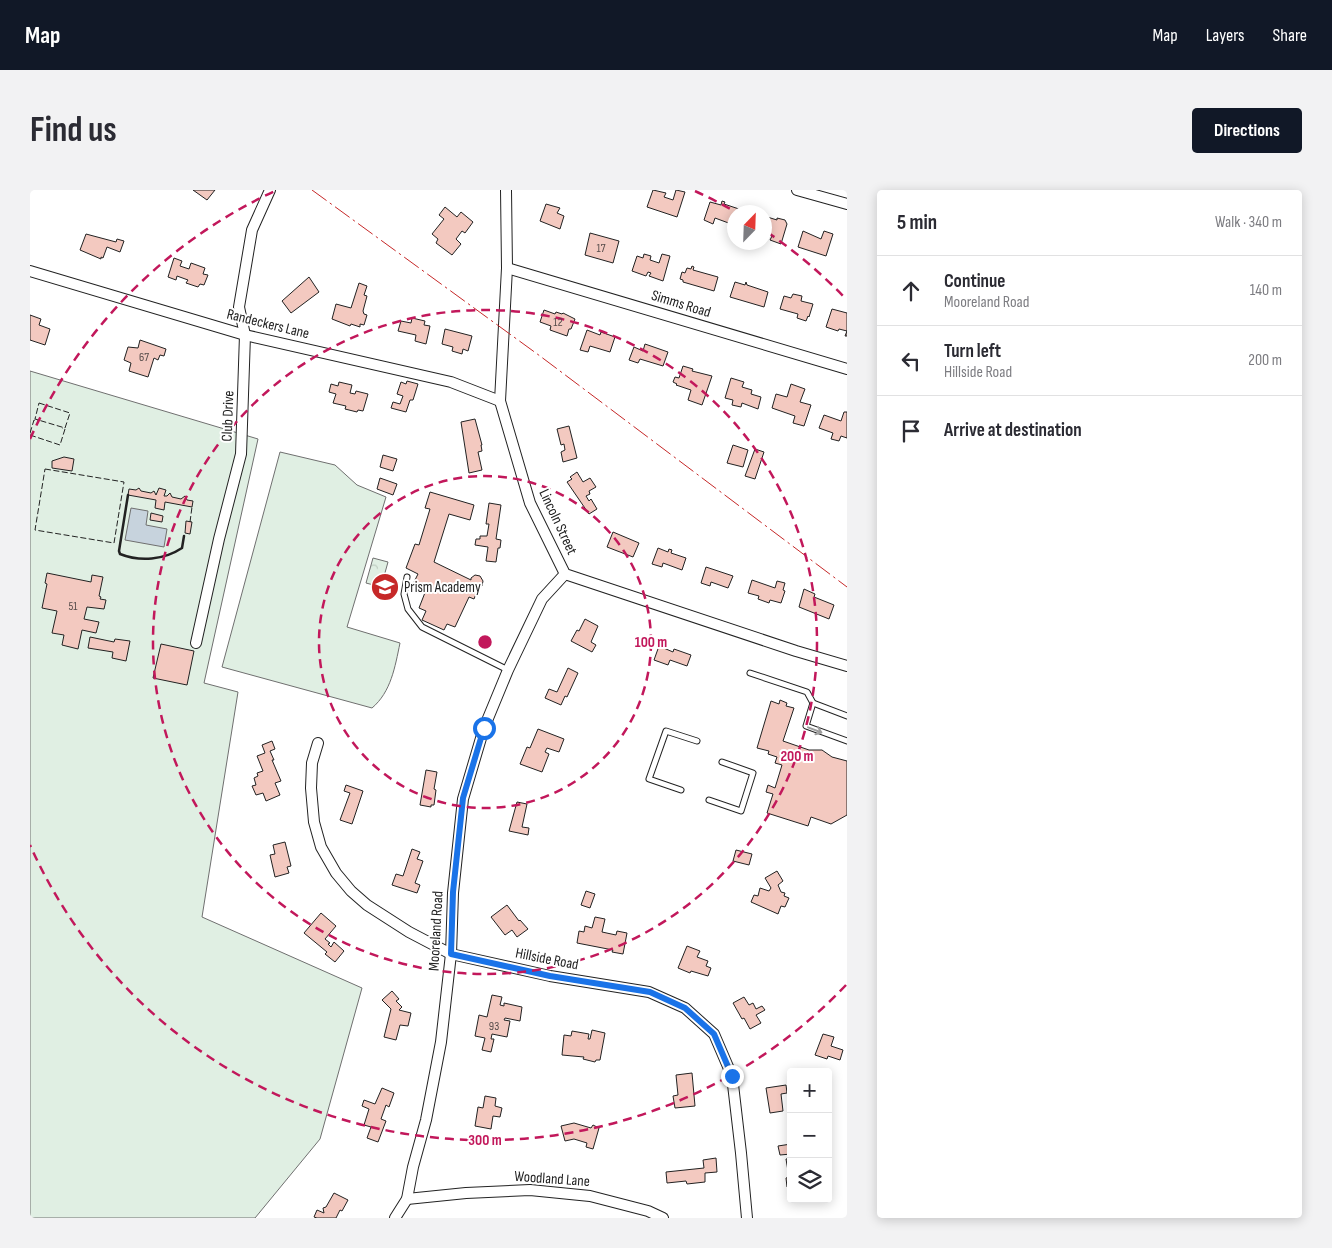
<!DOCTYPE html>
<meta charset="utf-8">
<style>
body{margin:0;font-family:"Sofia Sans Condensed",sans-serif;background:#f2f2f3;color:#2b2b33}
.controls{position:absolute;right:15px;bottom:15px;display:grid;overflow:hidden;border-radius:5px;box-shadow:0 2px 12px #0003}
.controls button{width:45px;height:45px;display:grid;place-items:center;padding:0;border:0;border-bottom:1px solid #e1e1e2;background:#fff;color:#2b2b33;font:25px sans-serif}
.compass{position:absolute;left:697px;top:15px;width:45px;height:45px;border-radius:50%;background:#fff;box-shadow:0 2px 12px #0003;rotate:23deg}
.stop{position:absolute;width:15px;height:15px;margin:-11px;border:4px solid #1a73e8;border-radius:50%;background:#fff}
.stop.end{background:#1a73e8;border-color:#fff;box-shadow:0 1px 5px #0008}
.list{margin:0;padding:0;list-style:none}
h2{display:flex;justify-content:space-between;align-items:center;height:65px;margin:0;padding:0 20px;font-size:21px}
h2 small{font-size:16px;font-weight:400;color:#7c7c81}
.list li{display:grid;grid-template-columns:32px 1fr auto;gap:15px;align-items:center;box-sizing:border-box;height:70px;padding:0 20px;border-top:1px solid #e1e1e2}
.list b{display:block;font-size:19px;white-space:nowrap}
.list p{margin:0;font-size:16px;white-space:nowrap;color:#7c7c81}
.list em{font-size:16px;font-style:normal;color:#7c7c81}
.icon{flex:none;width:28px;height:28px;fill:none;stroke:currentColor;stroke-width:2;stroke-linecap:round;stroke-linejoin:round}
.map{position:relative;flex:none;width:817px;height:1028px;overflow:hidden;border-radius:5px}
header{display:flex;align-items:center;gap:30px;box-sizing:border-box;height:70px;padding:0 25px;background:#111827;color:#fff}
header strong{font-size:24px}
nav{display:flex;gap:28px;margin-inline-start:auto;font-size:18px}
.intro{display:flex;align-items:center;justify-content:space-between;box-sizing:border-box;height:120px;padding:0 30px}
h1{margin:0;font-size:35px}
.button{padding:12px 22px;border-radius:5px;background:#111827;color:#fff;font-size:18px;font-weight:700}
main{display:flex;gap:30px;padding:0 30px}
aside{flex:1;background:#fff;border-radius:5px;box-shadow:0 2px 12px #0003}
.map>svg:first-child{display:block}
</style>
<header>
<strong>Map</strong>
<nav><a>Map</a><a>Layers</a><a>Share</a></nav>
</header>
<div class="intro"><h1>Find us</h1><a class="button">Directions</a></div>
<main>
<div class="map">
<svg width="817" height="1028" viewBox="0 0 817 1028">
<defs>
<pattern id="park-crowns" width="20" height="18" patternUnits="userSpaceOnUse" patternTransform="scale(1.25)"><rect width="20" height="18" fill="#e0efe3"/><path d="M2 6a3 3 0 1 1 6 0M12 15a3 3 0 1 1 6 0" fill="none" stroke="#c0cdc2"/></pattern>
</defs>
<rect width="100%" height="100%" fill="#fff"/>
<g fill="#e0efe3" stroke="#6f6f6f">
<path d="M0 181 228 249 174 493 208 502 172 727 332 798 290 949 225 1028H0Z"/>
<path d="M250 262 305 275 327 295 356 307 317 437 370 453C365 477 361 502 342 518L192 477Z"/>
</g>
<path fill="url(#park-crowns)" stroke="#6f6f6f" d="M343 368 358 372 351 397 336 393Z"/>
<path fill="#c7d3dd" stroke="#6f6f6f" d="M101 318 118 321 116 335 137 339 134 357 95 350Z"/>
<g fill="#f3c9c0" stroke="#222">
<path d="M163 0H185L177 10Z"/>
<path d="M623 0 636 3 634 7 643 10 646 0 655 2 647 27 617 17Z"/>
<path d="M692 11 695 12 694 14 709 19 708 22H704V35L685 28 683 34 674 30 680 12 691 15Z"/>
<path d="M516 14 530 18 527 23 534 26 530 39 510 31Z"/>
<path d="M415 17 427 27 431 22 443 32 435 43 432 41 426 49 431 54 422 65 406 53 408 49 402 44 414 29 409 25Z"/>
<path d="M734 26 747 30V28L755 30 757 34 751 54 740 50 742 46 734 43Z"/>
<path d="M773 41 791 49 794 41 803 44 796 66 768 57Z"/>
<path d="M560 43 589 51 583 73 555 65Z"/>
<path d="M56 44 86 52 87 49 94 51 90 62 77 57 73 68 71 67V69L50 60Z"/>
<path d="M614 64 621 66 620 70 629 73 632 64 640 66 633 91 619 86 621 83 618 82 616 86 602 81 607 66 613 68Z"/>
<path d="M144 68 152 71 150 76 159 79 161 73 175 78 173 84 178 85 174 95 170 94 168 97 156 93 158 90 147 86 146 90 138 87Z"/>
<path d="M662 76 664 77 663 80 688 87 684 101 653 92V90L650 89 652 82 655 83 657 78 661 79Z"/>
<path d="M279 87 289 102 261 123 252 111Z"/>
<path d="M705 92 715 95 716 92 717 95 738 102 734 117 700 107Z"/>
<path d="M329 93 337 96 334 105 337 106 333 121 334 124 337 125 334 135 330 134V137L321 134 320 136 302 129 306 114 321 118Z"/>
<path d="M763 104 772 106 771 111 783 114 779 127 778 126 776 131 767 128 768 124 750 119 754 106 761 108Z"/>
<path d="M802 119 817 123V146H815L817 141 809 139 808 141 796 137Z"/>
<path d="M514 120 525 124 526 122 532 124 533 123 545 129 541 139H539L537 146 520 140 521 136 510 132Z"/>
<path d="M0 125 11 129 9 135 20 139 15 155 0 150Z"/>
<path d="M382 128 395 131 394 135 400 136 396 154 385 151 386 145 368 141 371 131 381 133Z"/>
<path d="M415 139 442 146 438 161 433 159 432 164 422 161 423 157 412 154Z"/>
<path d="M557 140 570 145 571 142 585 147 580 162 560 156 558 162 550 160Z"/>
<path d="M110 150 136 159 134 166 130 165 128 170 124 168 118 187 99 181 101 173 94 170 98 157 108 158Z"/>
<path d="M615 154 638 162 633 176 610 169 608 173 599 170 604 157 613 161Z"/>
<path d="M653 176 663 179 662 181 682 186 672 215 658 210 661 200 646 195 647 194 643 192 645 187 649 188Z"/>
<path d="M701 188 714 192 712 197 722 200 721 204 731 207 728 219 712 213 711 217 702 215 703 210 695 208Z"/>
<path d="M377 191 388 194 383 210H380L376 222 361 218 363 212 370 214 373 206 367 204 371 192 376 194Z"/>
<path d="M309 192 322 195 320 203 325 204 326 201 338 204 333 221 328 220 327 222 315 219 316 216 303 213 306 204 299 202 301 194 308 196Z"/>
<path d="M761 194 775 199 770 212 781 215 774 236 763 233 765 226 742 218 746 204 757 207Z"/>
<path d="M814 222H817V248L811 246 809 251 801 249 803 243 789 238 794 225 811 231Z"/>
<path d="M445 229 452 255H451L452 261 448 262 452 280 439 283 431 232Z"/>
<path d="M539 236 547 268 533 272 531 262 535 260 534 254 531 255 527 239Z"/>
<path d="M703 255 718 260 713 277 697 273Z"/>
<path d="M725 259 734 262 725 289 715 286Z"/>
<path d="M353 265 367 269 363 281 350 277Z"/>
<path d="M34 267 44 269 42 281 22 278V271Z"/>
<path d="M547 282 553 292 560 288 566 297 559 301 560 304 556 306 559 311 561 309 567 319 559 324 537 292 542 289 540 287Z"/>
<path d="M350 288 367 294 363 305 347 299Z"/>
<path d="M109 298 111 301 121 303 124 301 126 305 129 298 136 300 134 306H137L140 303 142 307 151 309 155 306 157 310 163 311 162 317 135 312 134 320 125 318 126 310 98 305 99 299 106 300Z"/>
<path d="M400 302 444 315 440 330 419 324 404 372 441 390V388L445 385 450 386 453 391 452 396 448 399 444 409 439 407 425 437 417 434 414 440 392 430 396 421 389 418 396 400 383 394 388 384 376 378 385 354 389 355 400 319 395 318Z"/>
<path d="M459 313 471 315 466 349 471 350 470 358H468L466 372 456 371 458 357 445 355 446 349H450V346H457L459 334H456Z"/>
<path d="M121 323 133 326 132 332 120 330Z"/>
<path d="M156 331 162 332 160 344 155 343Z"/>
<path d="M583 342 609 353 603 367 577 357Z"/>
<path d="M628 358 638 362 639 359 642 360 641 363 656 368 652 380 633 373 632 377 622 374Z"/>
<path d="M676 377 703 386 698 398 681 392 680 396 671 393Z"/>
<path d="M17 383 61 392 62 385 73 387 69 406 71 407 70 409 76 410 74 419 57 417 54 429 69 432 66 443 52 440 48 459 32 455 34 445 22 443 27 421 12 418 17 394 15 393Z"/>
<path d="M722 390 745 398 747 391 755 393 753 400 755 401 751 413 740 410 739 413 728 409 729 406 718 403Z"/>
<path d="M774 399 785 404 784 407 804 415 799 429 769 417Z"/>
<path d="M555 429 568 436 561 452 566 455 562 462 541 451 547 440 549 441Z"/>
<path d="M60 447 84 452 85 449 100 451 96 471 82 468 83 462 58 458Z"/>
<path d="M131 454 164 461 157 495 123 488Z"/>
<path d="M629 456 643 462 644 459 661 465 657 476 640 470 638 475 624 470Z"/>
<path d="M538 478 548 483 537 507 535 506 531 515 515 508 519 499 527 502Z"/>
<path d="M750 510 757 513 756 516 764 518 753 551 779 560H792L802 567 817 571V625L801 634 781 627 778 636 737 623 743 604 736 602 738 595 745 598 752 575 745 573 747 567 738 564 739 561 727 558 741 511 749 514Z"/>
<path d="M508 539 534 549 529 562 517 558 515 562 519 564 512 582 490 574 497 557 500 558Z"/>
<path d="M242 551 245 559 240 561 244 570H242L251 591 245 593 250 605 236 611 233 603 226 605 222 596 226 595 224 588 228 586 227 583 233 581 227 566 235 563 232 555Z"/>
<path d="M396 580 407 582 404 599 406 600 404 615H401V617L390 615Z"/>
<path d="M316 595 333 601 322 634 310 630 320 603 314 601Z"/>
<path d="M487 612 497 614 492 637 499 638 498 645 479 641Z"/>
<path d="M255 652 261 676 257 677 259 683 245 687 240 665 245 664 243 655Z"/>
<path d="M382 659 390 662 387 669 393 671 385 693 390 695 387 703 362 695 366 684 373 686Z"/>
<path d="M706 660 722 664 719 675 703 671Z"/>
<path d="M747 681 753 691 748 695 751 702 755 703 754 706 759 708 755 717 751 716 748 724 721 712 724 705 728 706 730 698 739 701 741 698 735 688Z"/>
<path d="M556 701 565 704 560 718 551 715Z"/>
<path d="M477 715 489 731 490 730 498 739 487 747 482 740 475 745 461 727Z"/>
<path d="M291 723 306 736 295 749 300 753 298 754 301 757 304 752 314 761 305 772 295 764 297 762 274 743Z"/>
<path d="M565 727 575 729 572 742 586 745 587 741 597 743 593 764 582 762 583 760 547 753 549 741 554 742 555 736 562 738Z"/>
<path d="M657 756 670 761 667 767 678 771 676 776 681 778 678 786 661 781 660 783 648 778Z"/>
<path d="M362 801 369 809 366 811 372 817 369 820 381 823 378 836 370 835 366 850 354 847 361 819 352 810Z"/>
<path d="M462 805 472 807 470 815 474 816V813L492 817 490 831 475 828 474 830 480 831 477 847 462 844 461 849H464L461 862 452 860 455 848 445 846 449 825 457 827Z"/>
<path d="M714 807 719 815 723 813 726 819 732 816 735 820 726 825 731 833 720 839 714 828 712 829 703 813Z"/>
<path d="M562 840 575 843 570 870H566L565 872 553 869 554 867 532 865 534 845 541 846 542 841 559 844 558 849H560Z"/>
<path d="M793 844 804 847 801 856 813 860 810 870 798 866 797 869 785 865Z"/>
<path d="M662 883 665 916 645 918 643 906 648 905 646 885Z"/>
<path d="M756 895 757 903 751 904 753 921 740 923 736 898Z"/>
<path d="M352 898 364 903 359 917 356 915 351 929 356 931 348 952 337 948 341 937 334 935 339 919 332 916 334 910 345 914Z"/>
<path d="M455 906 466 908 465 916 472 918 470 927 463 926 461 939 445 936 448 917 453 918Z"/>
<path d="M544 933 561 938 563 935 569 938 563 959 556 957 557 953 544 949 535 951 531 936Z"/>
<path d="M761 954V964L750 965 748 956Z"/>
<path d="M686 968 687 982 675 983V992L657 994 656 991 637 993 636 982 674 978 673 970Z"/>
<path d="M761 968V997H757L756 988 759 987 756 969Z"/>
<path d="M304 1003 318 1010 312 1021 310 1020 306 1028H287L284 1027 287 1020 294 1023 293 1018 296 1017Z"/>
</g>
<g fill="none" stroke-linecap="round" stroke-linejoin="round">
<defs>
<g id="lane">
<path d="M377 387 374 404 378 419 392 437 478 480"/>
<path d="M720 483 777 502 783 513 817 526"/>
<path d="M783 513 776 536 817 551"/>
<path d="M651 600 619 589 636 541 667 551"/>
<path d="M679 610 711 621 723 583 692 572"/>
</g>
<g id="street">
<path d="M476 0 477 78 470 211 500 313 535 384 766 461 817 476"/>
<path d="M767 0 817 14"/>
<path d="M477 78 817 179"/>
<path d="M0 81 215 145 421 192 470 211"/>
<path d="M166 453 189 349 211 264 215 145 209 117 222 40 240 0"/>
<path d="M288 553 282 573 281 598 284 632 291 657 306 683 321 701 337 715 379 742 421 764 520 786 619 802 655 818 684 844 702 886 711 963 717 1028"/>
<path d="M377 1009 436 1003 500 1000 560 1006 618 1021 633 1028"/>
<path d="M365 1028 377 1009 383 977 396 930 411 852 421 764 423 703 433 609 454 538 478 480 512 409 535 384"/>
</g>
</defs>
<use href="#lane" stroke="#222" stroke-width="7"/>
<use href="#street" stroke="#222" stroke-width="12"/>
<use href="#lane" stroke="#fff" stroke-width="5"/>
<use href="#street" stroke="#fff" stroke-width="10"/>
<g stroke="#222" stroke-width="1" stroke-dasharray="6 2.5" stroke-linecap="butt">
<path d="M9 213 40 223 35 238 5 229Z"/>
<path d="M0 243 4 230 8 231"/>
<path d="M0 245 30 255 35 239 32 238"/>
<path d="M15 279 94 292 84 353 5 340Z"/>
<path d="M160 332 162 317"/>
</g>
<path stroke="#222" stroke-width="2.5" d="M98 305 89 361 90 364C110 372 134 370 152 358L154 346"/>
<path stroke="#c62828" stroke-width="1" stroke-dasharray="18 4 2.5 4" stroke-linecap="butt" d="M282 0 510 166 817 397"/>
</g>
<defs><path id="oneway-shaft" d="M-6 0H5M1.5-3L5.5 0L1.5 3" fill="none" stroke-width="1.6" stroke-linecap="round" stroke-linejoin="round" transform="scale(1.25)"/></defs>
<use stroke="#9c9c9c" href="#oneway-shaft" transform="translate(785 540) rotate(21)"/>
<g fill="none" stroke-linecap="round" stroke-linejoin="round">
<path stroke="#1a73e8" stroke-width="6" d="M454 538 433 608 423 702 421 764 520 786 620 802 655 818 684 844 702 886"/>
</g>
<g fill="none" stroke="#c2185b" stroke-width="2.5" stroke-dasharray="9 6">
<circle cx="455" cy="452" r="166"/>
<circle cx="455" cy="452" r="332"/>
<path d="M816 795A498 498 0 0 1 0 655M0 249A498 498 0 0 1 245 1M665 1A498 498 0 0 1 704 21M737 42A498 498 0 0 1 816 109"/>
</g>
<defs>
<symbol id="school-disc" viewBox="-11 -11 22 22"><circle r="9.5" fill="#c62828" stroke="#fff"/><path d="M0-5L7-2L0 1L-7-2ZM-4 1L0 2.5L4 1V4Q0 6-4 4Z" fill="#fff"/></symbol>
</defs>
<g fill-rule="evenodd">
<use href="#school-disc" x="339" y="381" width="32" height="32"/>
</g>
<g text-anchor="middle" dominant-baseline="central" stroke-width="4" stroke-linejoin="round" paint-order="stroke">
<g font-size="12" fill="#564c4a">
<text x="571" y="58">17</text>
<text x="528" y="132">12</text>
<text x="114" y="167">67</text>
<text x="43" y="416">51</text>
<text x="464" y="836">93</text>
</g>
<g font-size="15" fill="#222" stroke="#fff">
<text transform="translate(651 114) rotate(17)">Simms Road</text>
<text transform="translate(238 134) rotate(14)">Randeckers Lane</text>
<text transform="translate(198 226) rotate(-88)">Club Drive</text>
<text transform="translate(528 332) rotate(65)">Lincoln Street</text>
<text transform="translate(406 741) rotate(-87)">Mooreland Road</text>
<text transform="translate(517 769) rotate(11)">Hillside Road</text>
<text transform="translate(522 989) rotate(4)">Woodland Lane</text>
</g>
<g font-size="15" fill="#222" stroke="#fff" text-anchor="start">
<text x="374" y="397">Prism Academy</text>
</g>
</g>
<circle cx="455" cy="452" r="8" fill="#c2185b" stroke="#fff" stroke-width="2.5"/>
<g font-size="15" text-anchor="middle" font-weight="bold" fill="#c2185b" stroke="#fff" stroke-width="4" stroke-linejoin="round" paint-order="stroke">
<text x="621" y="457">100 m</text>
<text x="767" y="571">200 m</text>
<text x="455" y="955">300 m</text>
</g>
</svg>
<div class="controls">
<button>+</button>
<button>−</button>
<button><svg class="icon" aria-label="layers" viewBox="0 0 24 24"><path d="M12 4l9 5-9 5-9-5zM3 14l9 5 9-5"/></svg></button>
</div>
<svg class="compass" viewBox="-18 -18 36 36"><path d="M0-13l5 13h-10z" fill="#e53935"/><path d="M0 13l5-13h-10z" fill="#7c7c81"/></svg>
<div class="stop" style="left:454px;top:538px"></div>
<div class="stop end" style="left:702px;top:886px"></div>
</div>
<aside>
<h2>5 min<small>Walk · 340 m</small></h2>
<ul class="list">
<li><svg class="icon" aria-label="ahead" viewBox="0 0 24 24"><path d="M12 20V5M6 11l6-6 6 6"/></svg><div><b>Continue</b><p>Mooreland Road</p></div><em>140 m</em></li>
<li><svg class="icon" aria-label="left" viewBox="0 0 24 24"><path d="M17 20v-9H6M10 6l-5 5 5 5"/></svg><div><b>Turn left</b><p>Hillside Road</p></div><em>200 m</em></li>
<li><svg class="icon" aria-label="arrive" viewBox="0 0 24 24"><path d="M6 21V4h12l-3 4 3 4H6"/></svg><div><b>Arrive at destination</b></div></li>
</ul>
</aside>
</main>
